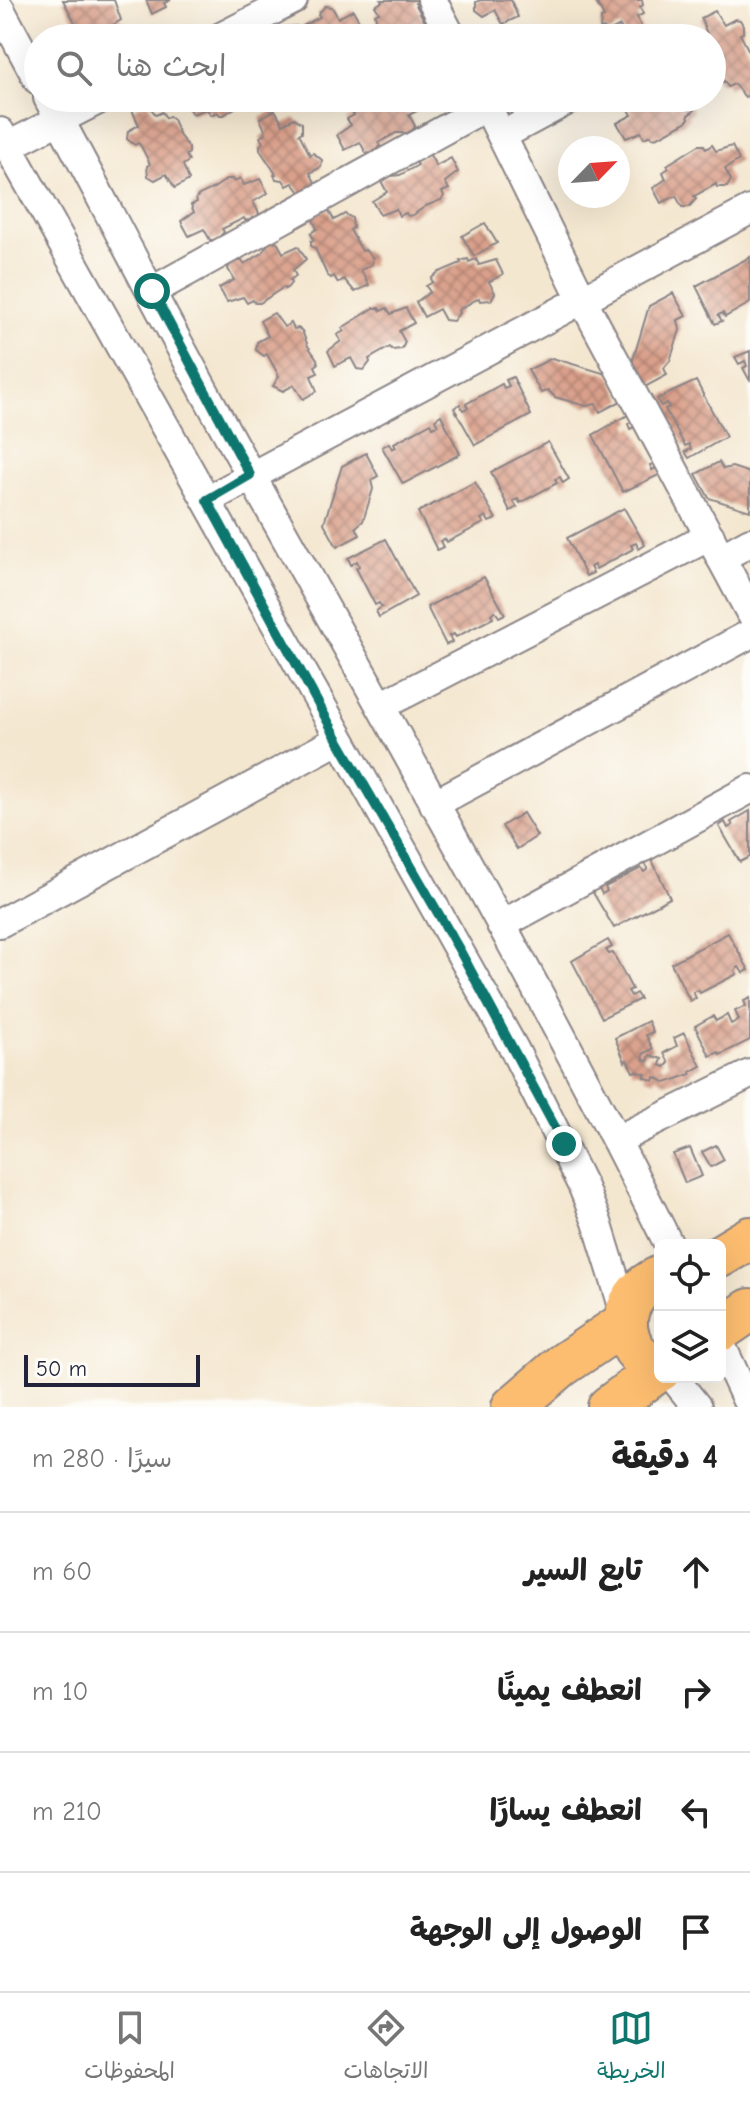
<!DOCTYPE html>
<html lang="ar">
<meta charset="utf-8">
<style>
body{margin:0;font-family:"Comic Neue","Playpen Sans Arabic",sans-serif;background:#f6f6f6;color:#222;direction:rtl}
.controls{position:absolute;right:24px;bottom:24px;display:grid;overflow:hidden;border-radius:12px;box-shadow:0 8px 32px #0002}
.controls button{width:72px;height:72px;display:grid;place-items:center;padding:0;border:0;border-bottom:2px solid #e0e0e0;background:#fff;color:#222;font:40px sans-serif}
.compass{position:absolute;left:558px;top:136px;width:72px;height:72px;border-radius:50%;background:#fff;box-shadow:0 8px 32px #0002;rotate:65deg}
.scale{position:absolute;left:24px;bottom:20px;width:176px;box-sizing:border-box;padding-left:8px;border:4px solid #22223b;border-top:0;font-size:22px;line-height:28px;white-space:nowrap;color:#22223b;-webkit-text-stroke:6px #fdfcf7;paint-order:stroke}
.stop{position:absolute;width:24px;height:24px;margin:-18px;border:6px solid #0f766e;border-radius:50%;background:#fff}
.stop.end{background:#0f766e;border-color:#fff;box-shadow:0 2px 8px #0008}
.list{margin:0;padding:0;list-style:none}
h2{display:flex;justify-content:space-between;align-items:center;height:104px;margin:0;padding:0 32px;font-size:34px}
h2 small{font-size:26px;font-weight:400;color:#767676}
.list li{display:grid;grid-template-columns:52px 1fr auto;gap:24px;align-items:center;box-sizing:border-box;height:120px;padding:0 32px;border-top:2px solid #e0e0e0}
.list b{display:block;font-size:30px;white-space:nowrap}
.list em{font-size:26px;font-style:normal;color:#767676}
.icon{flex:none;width:44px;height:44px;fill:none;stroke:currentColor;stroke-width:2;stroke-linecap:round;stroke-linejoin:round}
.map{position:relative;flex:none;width:750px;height:1407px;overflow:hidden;direction:ltr}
.search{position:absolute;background:#fff;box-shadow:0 8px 32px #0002;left:24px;right:24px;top:24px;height:88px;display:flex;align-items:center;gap:20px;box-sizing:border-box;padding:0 28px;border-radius:44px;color:#767676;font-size:30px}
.sheet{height:584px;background:#fff}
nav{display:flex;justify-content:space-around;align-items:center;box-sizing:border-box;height:112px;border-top:2px solid #e0e0e0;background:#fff;font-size:22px;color:#767676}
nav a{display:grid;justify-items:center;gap:4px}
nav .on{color:#0f766e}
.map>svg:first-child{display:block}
</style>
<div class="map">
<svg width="750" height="1407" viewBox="0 0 750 1407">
<defs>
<pattern id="building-cross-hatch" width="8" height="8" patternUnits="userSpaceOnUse" patternTransform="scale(2)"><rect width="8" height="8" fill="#daa08b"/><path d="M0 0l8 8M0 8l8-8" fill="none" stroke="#b08273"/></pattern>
</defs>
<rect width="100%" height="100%" fill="#fdfcf7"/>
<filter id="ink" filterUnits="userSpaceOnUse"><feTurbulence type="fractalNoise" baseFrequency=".0125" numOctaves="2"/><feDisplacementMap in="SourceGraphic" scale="16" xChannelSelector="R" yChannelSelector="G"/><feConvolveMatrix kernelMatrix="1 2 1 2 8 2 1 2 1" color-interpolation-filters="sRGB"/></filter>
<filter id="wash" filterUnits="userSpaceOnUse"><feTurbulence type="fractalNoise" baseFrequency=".006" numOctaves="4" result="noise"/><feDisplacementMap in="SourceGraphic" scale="32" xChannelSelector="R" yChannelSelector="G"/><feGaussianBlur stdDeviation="1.8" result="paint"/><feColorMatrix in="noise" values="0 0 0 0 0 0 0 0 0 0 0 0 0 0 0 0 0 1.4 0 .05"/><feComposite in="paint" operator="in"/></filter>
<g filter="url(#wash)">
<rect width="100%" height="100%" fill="#f4e7d0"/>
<g id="blocks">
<g fill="url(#building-cross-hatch)">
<path d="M63 0H114L121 20 113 25 117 32 107 38H78L82 36Z"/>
<path d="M146 0H171L164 3 166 7 152 14Z"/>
<path d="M381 0H419L415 3 426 24 429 23 437 36 389 38 376 19 375 14 379 12 375 6 382 2Z"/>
<path d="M480 0H511L518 17 503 24 495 10 484 16 476 10V2Z"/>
<path d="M595 0H642L643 5 640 7 643 14 637 17 643 32 633 38H627L620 26 609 32 603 28 600 30 601 18 604 17Z"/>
<path d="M325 6 332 7 338 18 353 10 361 24 348 34 350 38H286L284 27 297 26 299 28 320 17 318 14Z"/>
<path d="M715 11 724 25 735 19 740 20 743 25V33L740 34 750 53V94L745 97 734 84 728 87 724 81 721 83 717 79 712 66V38H701L707 34 701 18Z"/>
<path d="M188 98H250L224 115H220L217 112 211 115 207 109 192 114 184 101Z"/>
<path d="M377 98H419L424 107 409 115 415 126 411 133H396L378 143 380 146 372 154 366 153 360 142 345 150 337 135 351 125 347 119 354 115 351 112Z"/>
<path d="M629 98 641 99 699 98 690 105 694 111 688 115 689 118 686 122 658 137 652 138 651 135 644 138 641 132 626 138 617 123 632 115 626 104Z"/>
<path d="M146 102 156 115 162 112 166 118 169 116 173 119 179 135 189 148V153L186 155 189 161 183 165 189 180 175 188 166 174 155 180 148 176 147 166 150 164 141 146 138 143 135 145 127 139 128 131 139 125 132 110Z"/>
<path d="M275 110 283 124 294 118 302 123V132L299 134 301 137 310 155 313 153 322 160 321 167 310 173 316 184 302 195 293 183 287 186 283 180 276 179 274 175 276 174 260 150V145L263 143 260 137 266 133 260 118Z"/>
<path d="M699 145H704L706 149 712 145 716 151 732 146 739 160 725 169 731 180 727 187H717L716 184 694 196 696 199 689 207H682L676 196 661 203 653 188 666 179 663 172 669 168 667 165Z"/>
<path d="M426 154 430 155 436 166 451 158 458 172 445 182 449 189 442 192 444 196 441 200 426 206 413 215 408 216 406 213 399 216 396 209 380 215 372 201 387 192 381 181 383 177 400 175 418 165 416 162 419 158Z"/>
<path d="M240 178 244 185 260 179 268 193 253 202 259 213 257 218 252 221 245 220 244 218 222 229 224 232 217 240H210L204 229 189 236 181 221 194 212 191 205 197 202 196 198 199 195 214 188 227 179H232L234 182Z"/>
<path d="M328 209 334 220 345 214 352 218 353 228 350 230 362 251 365 250 373 258 372 264 361 270 369 285 355 292 344 279 338 283 334 276 331 278 327 275 315 248 311 246V241L314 240 311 233 317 229 311 215Z"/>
<path d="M485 223 497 243 474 256 462 236Z"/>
<path d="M270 241 277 242 283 253 298 246 306 259 293 270 296 276 290 280 291 283 288 287 285 289 284 287 260 303H255L253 300 247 303 243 297 227 302 219 288 234 280 228 269 230 264 233 261H242L244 264 261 254Z"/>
<path d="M750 257V303L725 317 723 313 718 315 722 321 715 324 696 286Z"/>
<path d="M468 259 469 262 476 259 479 265 496 260 503 274 489 282 495 293 491 300 480 301 479 298 458 310 459 313 453 321 445 320 439 309 424 317 416 302 430 292 426 286 433 282 431 279 437 273 461 263 460 261Z"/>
<path d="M673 293 686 316 678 320 680 330 670 361 664 368 667 375 645 387 632 363 649 306Z"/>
<path d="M374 308H379L381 311 387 308 391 314 406 308 414 323 399 331 405 342 402 349 392 350 390 347 369 359 370 362 364 370 357 369 351 358 335 366 328 351 341 341 337 335 344 331 342 328Z"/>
<path d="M274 313 284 327 291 323 294 329 298 328 302 331 308 346 317 359 318 364 315 366 318 373 311 376 317 391 303 399 294 385 283 391 273 386 279 376 267 354 264 356 256 350 257 342 268 336 260 321Z"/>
<path d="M750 351V381L743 368 747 366 745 361 739 364 735 357Z"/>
<path d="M552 358 610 375 623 400 600 412 596 404 586 406 555 397 548 390 541 393 528 370Z"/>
<path d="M513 377 531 415 475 445 454 408 460 404 463 410 468 408 466 404 502 384 504 388 509 386 506 380Z"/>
<path d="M696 381 726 437 689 458 685 452 691 449 689 444 685 446 665 409 669 407 667 403 661 406 657 399Z"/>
<path d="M630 414 633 421 628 424 630 429 634 427 654 464 650 465 652 470 658 467 661 474 623 492 593 435Z"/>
<path d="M441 415 460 454 403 484 382 447 389 443 392 449 396 447 394 443 431 423 433 427 438 425 435 419Z"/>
<path d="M548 442 569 479 563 483 560 477 555 479 557 483 520 503 518 499 513 501 517 507 510 511 491 472Z"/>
<path d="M366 453 378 476 371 480 373 489 363 521 356 527 360 535 337 547 324 523 342 466Z"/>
<path d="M719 462 723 469 732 467 750 473V511L709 498 696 474Z"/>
<path d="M475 482 496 519 489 522 486 516 481 519 484 523 447 542 445 539 440 541 443 547 437 550 418 512Z"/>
<path d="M624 508 645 545 639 549 636 543 631 545 633 549 596 569 594 565 590 567 593 573 586 576 567 538Z"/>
<path d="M386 539 416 596 379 617 376 611 382 607 379 603 375 605 356 568 359 566 357 561 351 565 348 558Z"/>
<path d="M484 577 505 614 499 617 495 611 491 614 493 618 456 637 454 634 449 636 452 642 446 645 427 607Z"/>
<path d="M750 811V857L740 862 719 826 725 822 728 828 733 825 731 822Z"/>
<path d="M523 813 537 836 517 849 502 826Z"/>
<path d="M652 860 670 898 614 928 592 891 599 888 602 894 607 891 605 887 641 868 644 872 648 869 645 863Z"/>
<path d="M728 933 749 970 743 973 739 967 735 970 737 974 700 993 698 990 693 992 696 998 690 1001 671 963Z"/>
<path d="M608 940 612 947 606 950 609 954 613 953 632 989 628 991 631 996 636 993 640 999 602 1018 572 961Z"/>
<path d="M750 998V1040L720 1055 719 1052 710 1056 695 1026 713 1016 716 1021 727 1015 731 1024 739 1020 735 1011 746 1006 744 1001Z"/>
<path d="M648 1021 653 1032 646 1035 653 1049 643 1054 644 1060 648 1061 650 1055 662 1059 660 1065 665 1067 669 1063 664 1053 677 1046 674 1038 684 1033 701 1066 690 1072 691 1074 666 1083 655 1077 654 1081 644 1077 646 1074 636 1071 633 1072 627 1060 625 1062 615 1038Z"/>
<path d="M716 1145 724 1160 711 1167 702 1152Z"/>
<path d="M690 1148 702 1176 685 1183 673 1154Z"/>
</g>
</g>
</g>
<g filter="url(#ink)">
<use href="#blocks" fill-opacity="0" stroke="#8b8486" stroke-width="2"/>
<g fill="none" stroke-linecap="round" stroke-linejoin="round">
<defs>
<g id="minor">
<path d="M432 0 452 38"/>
<path d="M0 9 38 80"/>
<path d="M219 38 293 0"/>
<path d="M48 98C116 225 182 354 253 479 395 733 540 985 669 1245"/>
<path d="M483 98 582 299 750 612"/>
<path d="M0 132 514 1049 583 1187 597 1222 626 1316"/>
<path d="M503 135 572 98"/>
<path d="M8 146 102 98"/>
<path d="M152 291 487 106"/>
<path d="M207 500 750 210"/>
<path d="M721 558 750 542"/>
<path d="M381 706 710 536"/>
<path d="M434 804 750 634"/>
<path d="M0 923 338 740"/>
<path d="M501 925 750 789"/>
<path d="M617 1140 750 1074"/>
<path d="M720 1343 750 1407"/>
<path d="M673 1377 697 1407"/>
</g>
<g id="highway">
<path d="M720 1256 750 1238"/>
<path d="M660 1277C614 1297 615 1349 660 1370"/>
<path d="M722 1329 750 1310"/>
<path d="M513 1407 561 1366 626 1322"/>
<path d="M609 1407 659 1370"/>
</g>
</defs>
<use href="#minor" stroke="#8b8486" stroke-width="32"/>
<use href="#highway" stroke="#8b8486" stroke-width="46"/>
<use href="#minor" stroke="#fff" stroke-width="28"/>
<use href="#highway" stroke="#fcbd6f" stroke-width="42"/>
</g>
</g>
<g fill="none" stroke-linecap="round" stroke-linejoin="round" filter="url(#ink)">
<path stroke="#0f766e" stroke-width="10" d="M152 291 250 475 207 500 338 740 460 951 564 1144"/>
</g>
</svg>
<div class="controls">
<button><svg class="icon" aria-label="locate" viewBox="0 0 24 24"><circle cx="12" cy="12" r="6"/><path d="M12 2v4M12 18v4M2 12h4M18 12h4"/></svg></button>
<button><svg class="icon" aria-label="layers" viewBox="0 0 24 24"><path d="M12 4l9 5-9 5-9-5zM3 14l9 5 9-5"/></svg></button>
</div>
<svg class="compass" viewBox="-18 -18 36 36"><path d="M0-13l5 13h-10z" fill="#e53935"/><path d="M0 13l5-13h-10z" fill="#767676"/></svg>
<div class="scale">50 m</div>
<div class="stop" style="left:152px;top:291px"></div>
<div class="stop end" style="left:564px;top:1144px"></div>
<div class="search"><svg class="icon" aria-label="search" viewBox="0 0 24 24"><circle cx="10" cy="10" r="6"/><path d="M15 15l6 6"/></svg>ابحث هنا</div>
</div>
<section class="sheet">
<h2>4 دقيقة<small>سيرًا · 280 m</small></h2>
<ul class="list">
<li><svg class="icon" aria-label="ahead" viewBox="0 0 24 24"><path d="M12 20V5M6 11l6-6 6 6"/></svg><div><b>تابع السير</b></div><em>60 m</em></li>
<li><svg class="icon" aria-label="right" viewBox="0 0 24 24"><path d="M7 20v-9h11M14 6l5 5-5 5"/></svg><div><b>انعطف يمينًا</b></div><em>10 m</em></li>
<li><svg class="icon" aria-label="left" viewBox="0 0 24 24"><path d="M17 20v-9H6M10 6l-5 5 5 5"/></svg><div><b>انعطف يسارًا</b></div><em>210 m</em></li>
<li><svg class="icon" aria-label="arrive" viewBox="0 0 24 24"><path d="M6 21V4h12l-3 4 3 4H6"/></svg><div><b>الوصول إلى الوجهة</b></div></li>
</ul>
</section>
<nav>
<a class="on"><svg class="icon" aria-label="map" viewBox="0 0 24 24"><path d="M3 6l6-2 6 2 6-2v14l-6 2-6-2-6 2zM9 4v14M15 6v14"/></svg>الخريطة</a>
<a><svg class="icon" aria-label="directions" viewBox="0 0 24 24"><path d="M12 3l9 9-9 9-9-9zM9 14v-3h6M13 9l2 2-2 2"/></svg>الاتجاهات</a>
<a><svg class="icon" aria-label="saved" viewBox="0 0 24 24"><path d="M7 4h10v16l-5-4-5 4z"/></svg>المحفوظات</a>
</nav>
